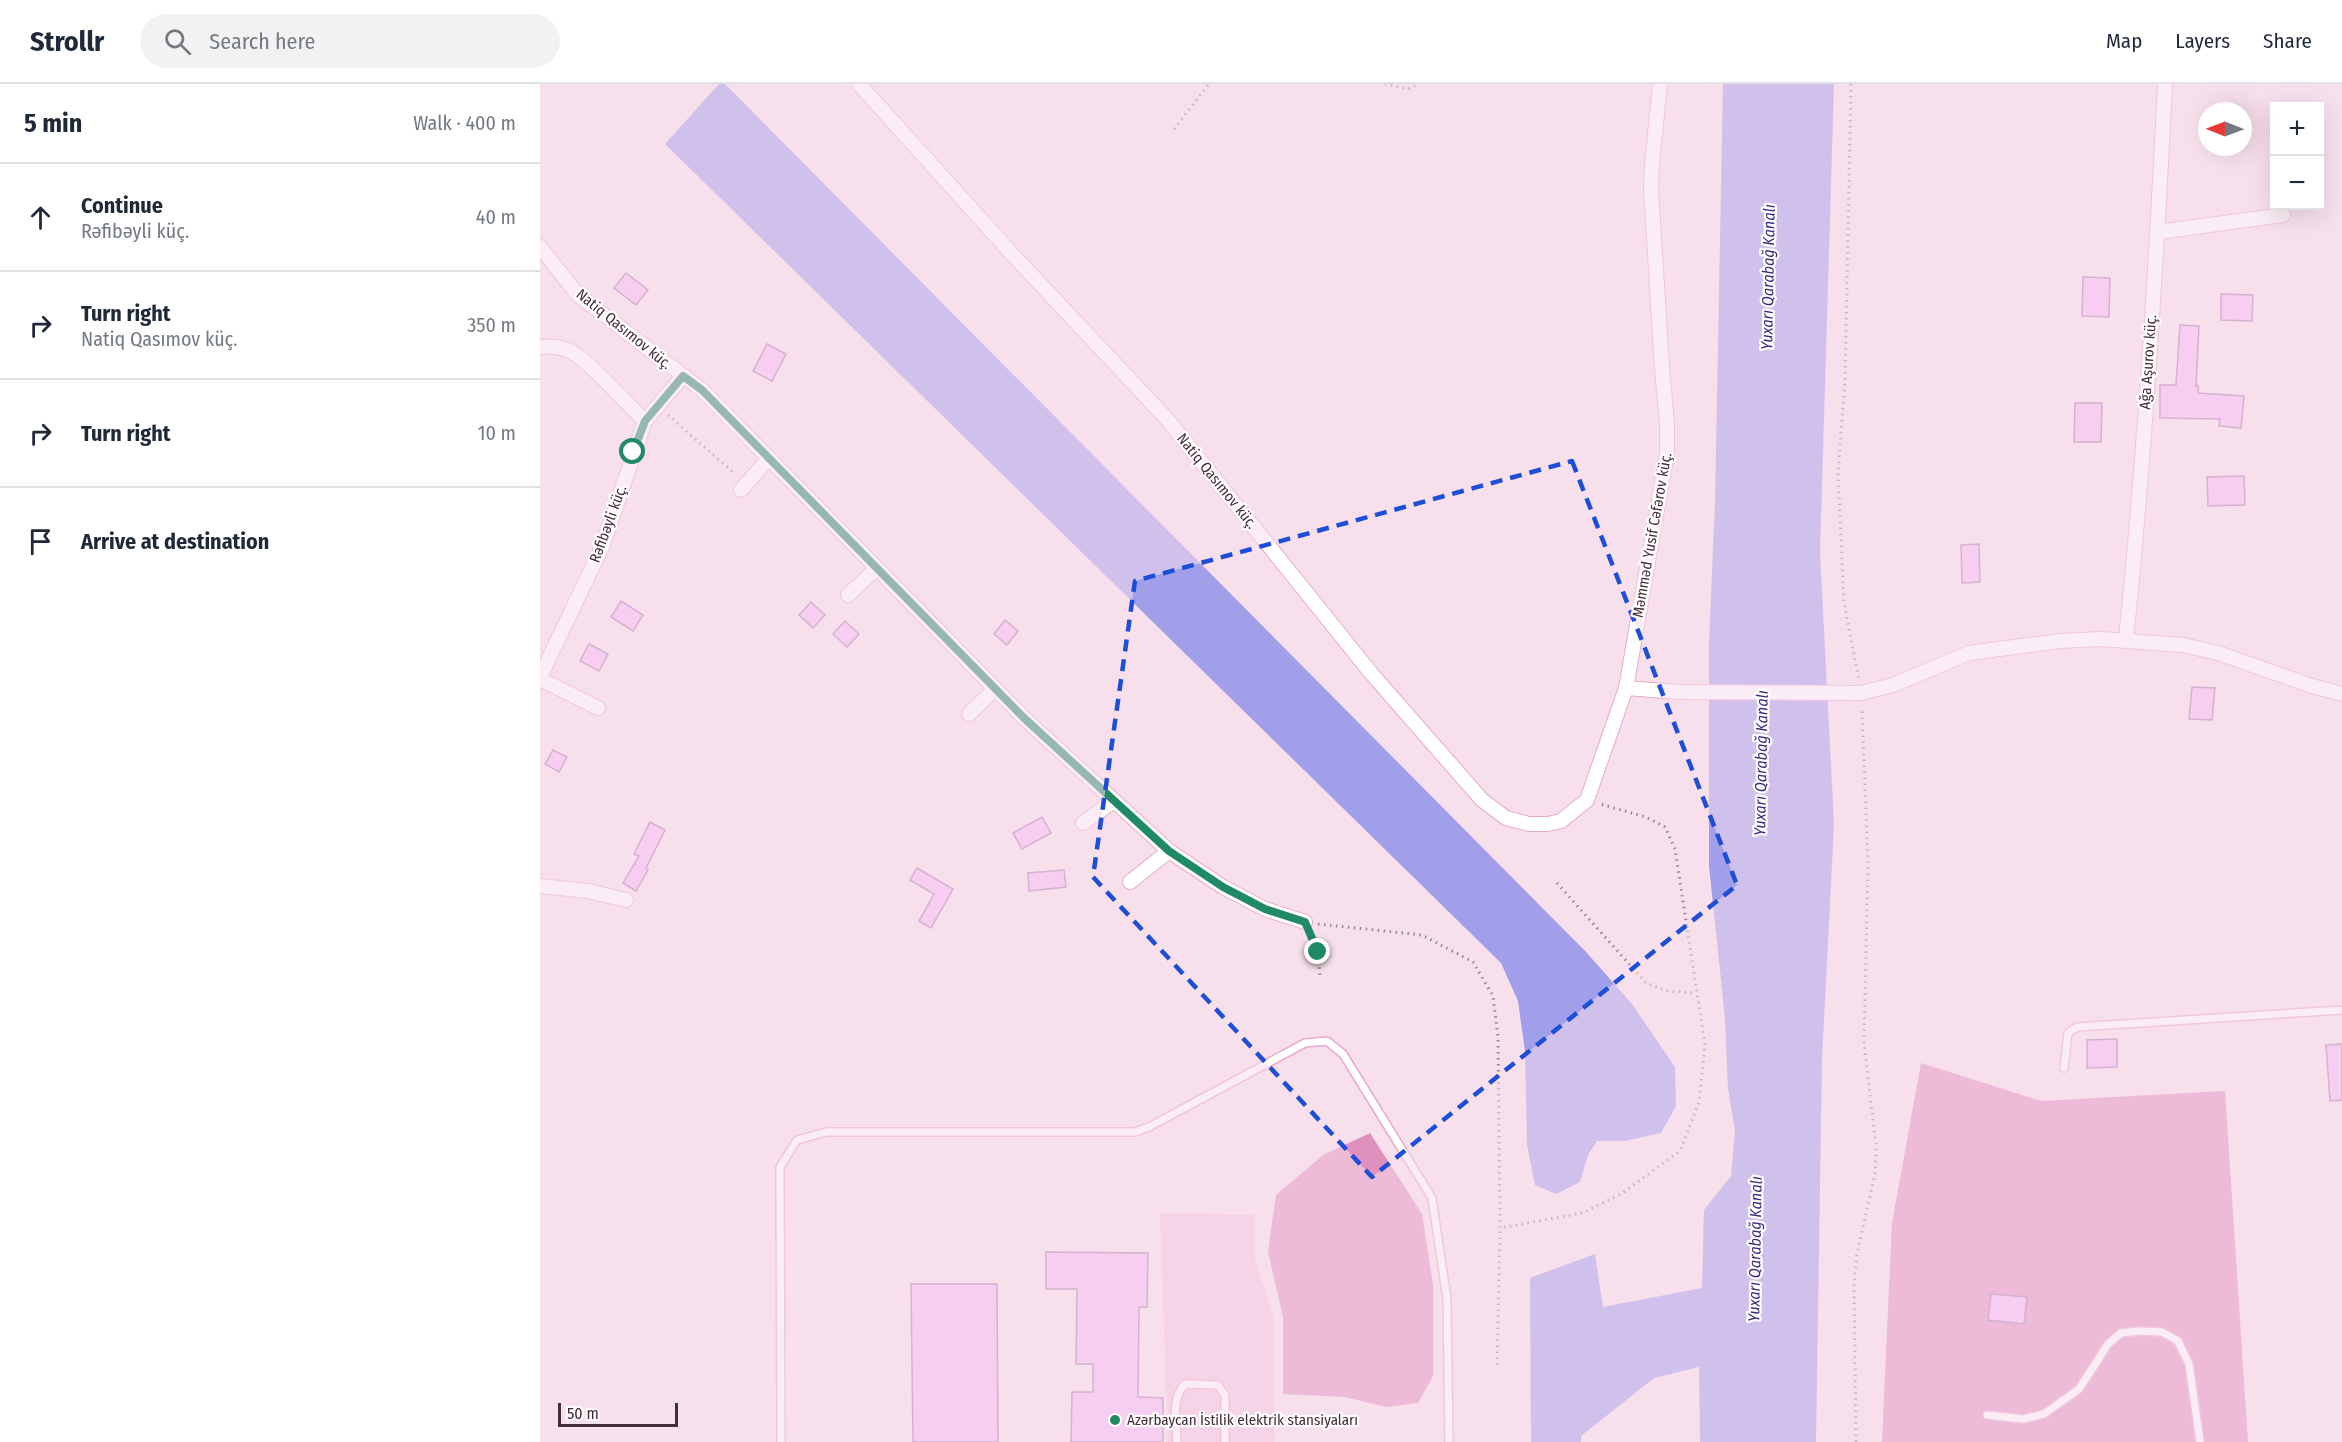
<!DOCTYPE html>
<meta charset="utf-8">
<style>
body{margin:0;font-family:"Fira Sans Condensed",sans-serif;background:#f2f2f3;color:#1f2937}
.controls{position:absolute;right:18px;top:18px;display:grid;overflow:hidden;border-radius:0px;box-shadow:0 6px 24px #0002}
.controls button{width:54px;height:54px;display:grid;place-items:center;padding:0;border:0;border-bottom:2px solid #e0e1e3;background:#fff;color:#1f2937;font:30px sans-serif}
.compass{position:absolute;left:1658px;top:18px;width:54px;height:54px;border-radius:50%;background:#fff;box-shadow:0 6px 24px #0002;rotate:271deg}
.scale{position:absolute;left:18px;bottom:15px;width:120px;box-sizing:border-box;padding-left:6px;border:3px solid #442c39;border-top:0;font-size:16px;line-height:21px;white-space:nowrap;color:#442c39;-webkit-text-stroke:4px #fff;paint-order:stroke}
.stop{position:absolute;width:18px;height:18px;margin:-14px;border:4px solid #208965;border-radius:50%;background:#fff}
.stop.end{background:#208965;border-color:#fff;box-shadow:0 2px 6px #0008}
.list{margin:0;padding:0;list-style:none}
h2{display:flex;justify-content:space-between;align-items:center;height:78px;margin:0;padding:0 24px;font-size:26px}
h2 small{font-size:20px;font-weight:400;color:#747a83}
.list li{display:grid;grid-template-columns:39px 1fr auto;gap:18px;align-items:center;box-sizing:border-box;height:108px;padding:0 24px;border-top:2px solid #e0e1e3}
.list b{display:block;font-size:22px;white-space:nowrap}
.list p{margin:0;font-size:20px;white-space:nowrap;color:#747a83}
.list em{font-size:20px;font-style:normal;color:#747a83}
.icon{flex:none;width:33px;height:33px;fill:none;stroke:currentColor;stroke-width:2;stroke-linecap:round;stroke-linejoin:round}
.map{position:relative;flex:none;width:1802px;height:1358px;overflow:hidden}
header{display:flex;align-items:center;gap:36px;box-sizing:border-box;height:84px;padding:0 30px;background:#fff;border-bottom:2px solid #e0e1e3}
header strong{font-size:28px}
nav{display:flex;gap:33px;margin-inline-start:auto;font-size:21px}
.search{width:420px;height:54px;background:#f2f2f3;display:flex;align-items:center;gap:15px;box-sizing:border-box;padding:0 21px;border-radius:33px;color:#747a83;font-size:22px}
main{display:flex}
aside{flex:1;background:#fff}
.map>svg:first-child{display:block}
</style>
<header>
<strong>Strollr</strong>
<div class="search"><svg class="icon" aria-label="search" viewBox="0 0 24 24"><circle cx="10" cy="10" r="6"/><path d="M15 15l6 6"/></svg>Search here</div>
<nav><a>Map</a><a>Layers</a><a>Share</a></nav>
</header>
<main>
<aside>
<h2>5 min<small>Walk · 400 m</small></h2>
<ul class="list">
<li><svg class="icon" aria-label="ahead" viewBox="0 0 24 24"><path d="M12 20V5M6 11l6-6 6 6"/></svg><div><b>Continue</b><p>Rəfibəyli küç.</p></div><em>40 m</em></li>
<li><svg class="icon" aria-label="right" viewBox="0 0 24 24"><path d="M7 20v-9h11M14 6l5 5-5 5"/></svg><div><b>Turn right</b><p>Natiq Qasımov küç.</p></div><em>350 m</em></li>
<li><svg class="icon" aria-label="right" viewBox="0 0 24 24"><path d="M7 20v-9h11M14 6l5 5-5 5"/></svg><div><b>Turn right</b></div><em>10 m</em></li>
<li><svg class="icon" aria-label="arrive" viewBox="0 0 24 24"><path d="M6 21V4h12l-3 4 3 4H6"/></svg><div><b>Arrive at destination</b></div></li>
</ul>
</aside>
<div class="map">
<svg width="1802" height="1358" viewBox="0 0 1802 1358">
<rect width="100%" height="100%" fill="#f8dfec"/>
<path fill="#f6c5df" d="M620 1129 714 1131 715 1175 733 1232 734 1358H628Z"/>
<g fill="#df90bd">
<path d="M1381 979 1501 1017 1685 1007 1708 1358H1342L1352 1139Z"/>
<path d="M830 1049 882 1130 893 1201V1292L878 1319 846 1323 805 1313 743 1310V1233L728 1168 736 1111 783 1071Z"/>
</g>
<g fill="#a19eea">
<path d="M179 0H185L1046 868 1092 920 1135 983 1136 1022 1121 1049 1085 1057H1057L1048 1071 1040 1098 1016 1110 995 1101 987 1061 985 967 978 917 961 879 125 60Z"/>
<path d="M1183 0H1294L1280 469 1294 740 1282 975 1276 1358H1160L1159 1283 1114 1294 1041 1352V1358H991L990 1194 1055 1170 1063 1223 1162 1204 1164 1126 1191 1092 1195 1047 1188 1005 1185 934 1169 782V559L1175 419Z"/>
</g>
<g fill="#f5b8f8" stroke="#a97fab" stroke-width="1.5">
<path d="M86 189 108 206 96 221 74 204Z"/>
<path d="M1543 193 1570 194 1569 233 1542 232Z"/>
<path d="M1681 210 1713 211 1712 237 1681 236Z"/>
<path d="M1640 241 1659 242 1656 302H1658V309L1704 312 1701 344 1679 342 1680 335 1620 334V301H1636Z"/>
<path d="M227 260 246 270 232 297 213 287Z"/>
<path d="M1535 319H1562L1561 358H1534Z"/>
<path d="M1704 392 1705 421 1668 422 1667 393Z"/>
<path d="M1439 460 1440 498 1422 499 1421 461Z"/>
<path d="M81 517 103 531 93 547 71 533Z"/>
<path d="M271 518 285 531 273 544 259 531Z"/>
<path d="M465 536 478 547 467 561 454 550Z"/>
<path d="M305 537 319 550 307 563 293 550Z"/>
<path d="M49 560 68 570 59 587 40 577Z"/>
<path d="M1652 603 1675 604 1672 636 1649 635Z"/>
<path d="M13 666 27 673 19 688 5 680Z"/>
<path d="M502 733 511 749 482 765 473 749Z"/>
<path d="M110 738 125 746 106 784 108 786 96 807 83 799 99 772 94 770Z"/>
<path d="M377 784 413 805 391 844 379 837 394 810 370 796Z"/>
<path d="M524 786 526 803 489 807 488 789Z"/>
<path d="M1577 955V983L1547 984V956Z"/>
<path d="M1802 960V1016L1790 1017 1786 961Z"/>
<path d="M506 1168 608 1169 607 1223H599L598 1313 623 1314V1358H531L532 1308H553V1280H536L537 1205H506Z"/>
<path d="M371 1200H457L458 1358H373Z"/>
<path d="M1451 1210 1487 1213 1484 1240 1448 1236Z"/>
</g>
<g fill="none" stroke-linecap="round" stroke-linejoin="round">
<defs>
<g id="service">
<path d="M1524 984 1528 949 1537 943 1802 926"/>
<path d="M1447 1331 1483 1335 1504 1330 1539 1305 1568 1260 1581 1249 1600 1247 1622 1248 1638 1257 1649 1280 1660 1358"/>
<path d="M241 1358 240 1083 257 1056 286 1048H595L609 1043 765 959 787 957 803 970 892 1114 907 1215 909 1358"/>
<path d="M637 1358C636 1339 631 1315 645 1300L678 1301 685 1311V1358"/>
</g>
<g id="minor">
<path d="M319 0 472 170 627 335 831 589 942 716 966 734 989 740H1008L1021 737 1047 716 1086 604 1127 369V340L1122 284 1111 105 1112 80 1120 0"/>
<path d="M1618 148 1743 131"/>
<path d="M0 163 38 211 162 306 484 634 629 767 683 803 725 825 765 838"/>
<path d="M0 263C8 262 20 263 28 266 48 275 87 320 105 337"/>
<path d="M201 406 229 374"/>
<path d="M308 511 337 484"/>
<path d="M1586 555C1605 371 1616 185 1625 0"/>
<path d="M0 593 63 461 105 337 143 292"/>
<path d="M0 595 58 624"/>
<path d="M1086 604 1138 608 1321 609 1353 601 1429 569 1520 557 1560 555 1643 561 1678 569 1772 602 1802 610"/>
<path d="M429 630 455 605"/>
<path d="M543 739 574 717"/>
<path d="M590 798 629 767"/>
<path d="M0 802 48 807 86 816"/>
</g>
</defs>
<use href="#service" stroke="#e7accc" stroke-width="10"/>
<use href="#minor" stroke="#e7accc" stroke-width="16"/>
<g stroke="#9e8592" stroke-width="3" stroke-dasharray="1.5 4.5" stroke-linecap="butt">
<path d="M845 0 868 5 878 0"/>
<path d="M1311 0 1305 296 1298 389 1304 519 1319 596"/>
<path d="M634 45 669 0"/>
<path d="M128 331 195 390"/>
<path d="M1017 799 1106 899 1127 907 1156 909"/>
<path d="M778 840 882 851 933 878 953 912 958 953 960 1144 1042 1129 1081 1110 1140 1067 1159 1018 1165 961 1135 765 1125 743 1106 733 1060 720"/>
<path d="M770 849 778 868 780 894"/>
<path d="M957 1281 960 1144"/>
<path d="M1316 1358 1314 1199 1317 1170 1335 1090 1336 1062 1324 959 1328 778 1322 624"/>
</g>
<use href="#service" stroke="#fff" stroke-width="7"/>
<use href="#minor" stroke="#fff" stroke-width="14"/>
</g>
<g fill="none" stroke-linecap="round" stroke-linejoin="round">
<path stroke="#208965" stroke-width="8" d="M93 368 105 337 143 292 162 306 484 634 629 767 683 803 725 825 765 838 778 868"/>
</g>
<path d="M0 0H1802V1358H0ZM1032 377 1197 801 832 1093 553 793 595 497Z" fill="#f8dfec" fill-opacity=".55" fill-rule="evenodd"/>
<path fill="none" stroke="#1d4ed8" stroke-width="4.5" stroke-dasharray="12 8" stroke-linejoin="round" d="M1032 377 1197 801 832 1093 553 793 595 497Z"/>
<circle fill="#208965" stroke="#fff" stroke-width="2" cx="575" cy="1336" r="6"/>
<g text-anchor="middle" dominant-baseline="central" stroke-width="4.5" stroke-linejoin="round" paint-order="stroke">
<g font-size="15" fill="#442c39" stroke="#fff">
<text transform="translate(84 245) rotate(39)">Natiq Qasımov küç.</text>
<text transform="translate(1608 278) rotate(-86)">Ağa Aşurov küç.</text>
<text transform="translate(677 397) rotate(51)">Natiq Qasımov küç.</text>
<text transform="translate(68 440) rotate(-70)">Rəfibəyli küç.</text>
<text transform="translate(1112 451) rotate(-80)">Məmməd Yusif Cəfərov küç.</text>
</g>
<g font-size="15" fill="#442c39" stroke="#fff" text-anchor="start">
<text x="587" y="1336">Azərbaycan İstilik elektrik stansiyaları</text>
</g>
<g font-size="16" font-style="italic" fill="#3a2b82" stroke="#fff">
<text transform="translate(1228 193) rotate(-89)">Yuxarı Qarabağ Kanalı</text>
<text transform="translate(1221 679) rotate(-89)">Yuxarı Qarabağ Kanalı</text>
<text transform="translate(1215 1165) rotate(-89)">Yuxarı Qarabağ Kanalı</text>
</g>
</g>
</svg>
<div class="controls">
<button>+</button>
<button>−</button>
</div>
<svg class="compass" viewBox="-18 -18 36 36"><path d="M0-13l5 13h-10z" fill="#e53935"/><path d="M0 13l5-13h-10z" fill="#747a83"/></svg>
<div class="scale">50 m</div>
<div class="stop" style="left:93px;top:368px"></div>
<div class="stop end" style="left:778px;top:868px"></div>
</div>
</main>
